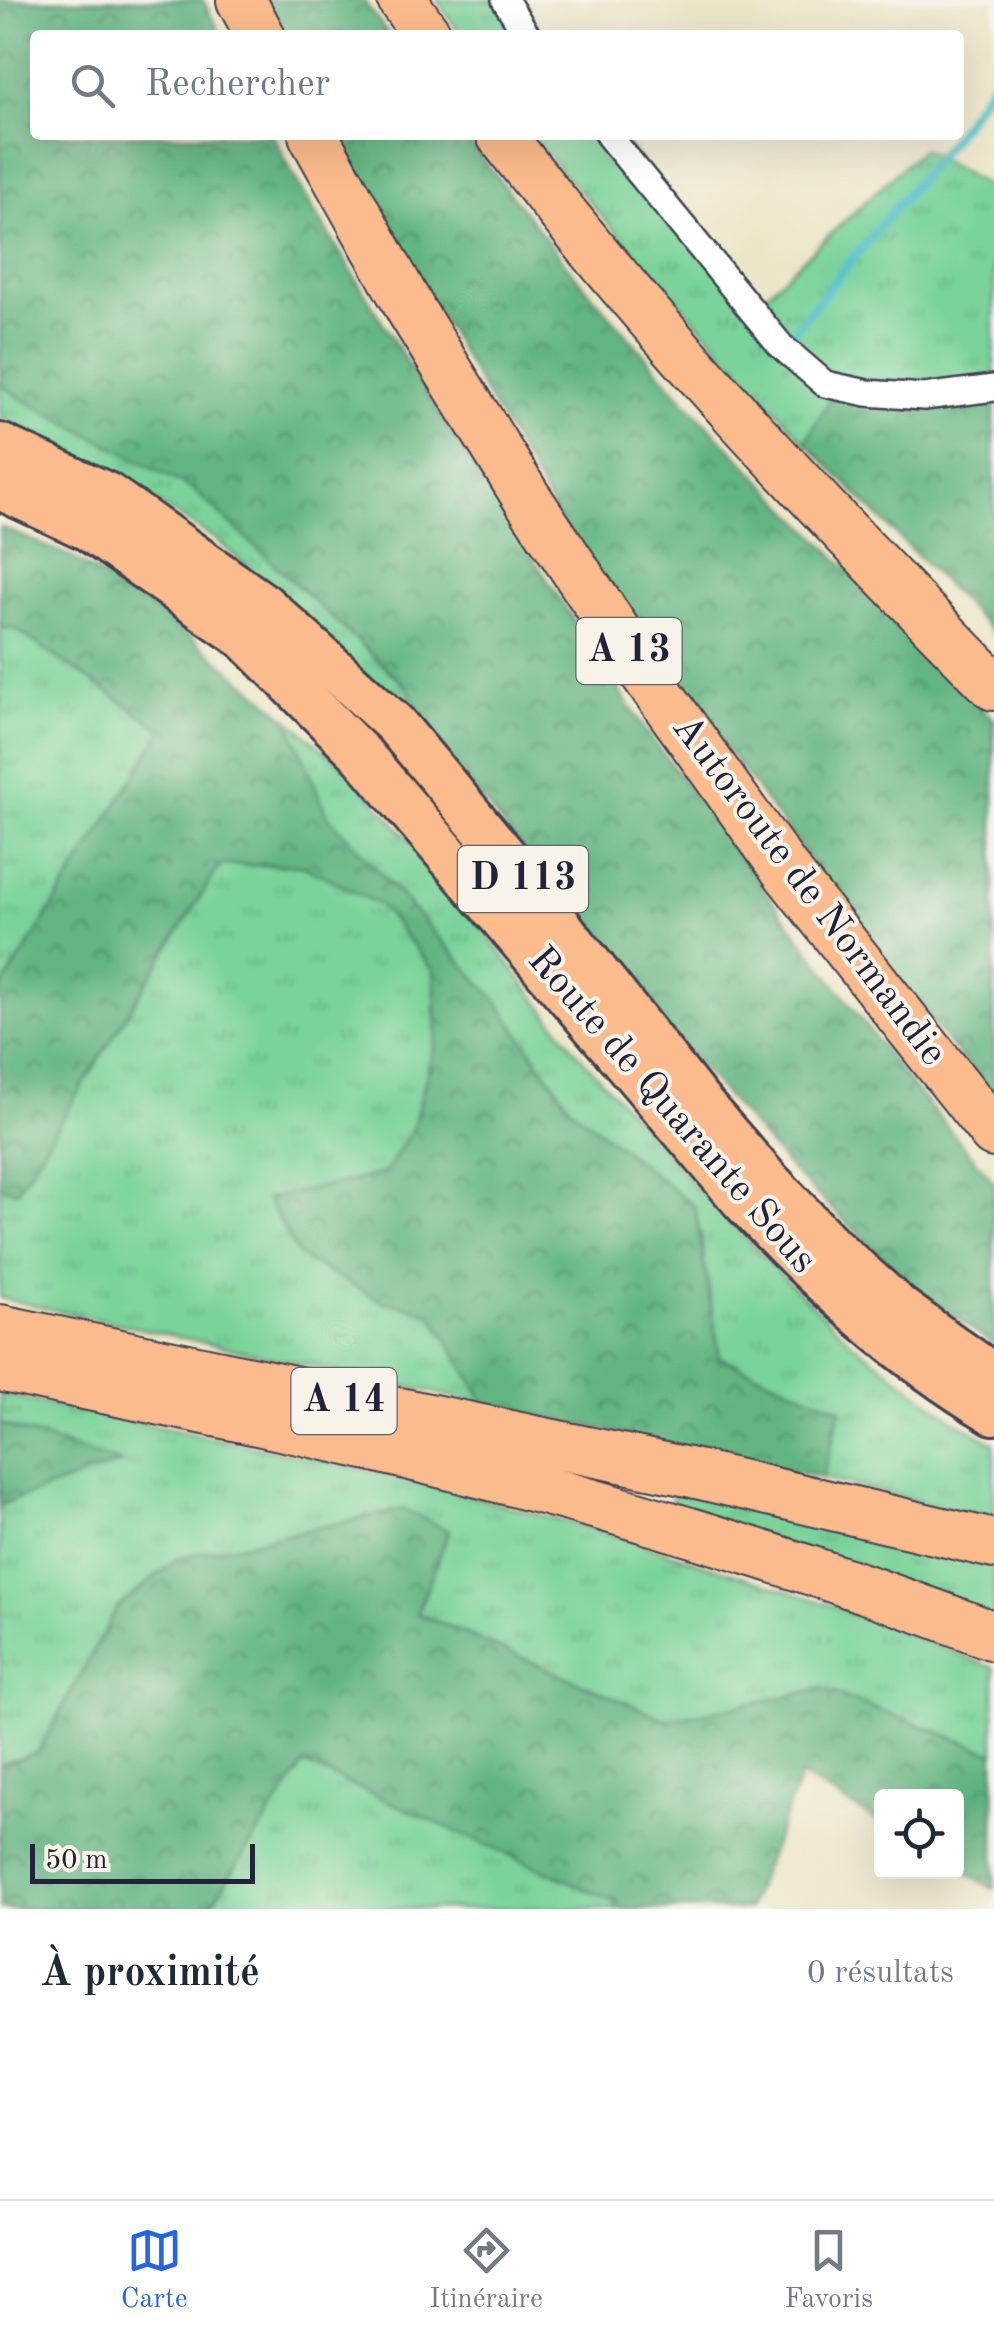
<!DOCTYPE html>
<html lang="fr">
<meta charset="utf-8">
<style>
body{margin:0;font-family:"Old Standard TT",serif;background:#f2f2f3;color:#1f2937}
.controls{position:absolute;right:30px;bottom:30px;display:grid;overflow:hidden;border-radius:10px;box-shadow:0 10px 40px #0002}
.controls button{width:90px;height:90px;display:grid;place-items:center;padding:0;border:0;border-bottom:2px solid #e0e1e3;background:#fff;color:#1f2937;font:50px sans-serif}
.scale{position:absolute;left:30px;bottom:25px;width:225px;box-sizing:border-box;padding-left:10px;border:5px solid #22223b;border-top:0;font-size:28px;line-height:35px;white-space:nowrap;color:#22223b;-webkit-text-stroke:8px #f7f3e8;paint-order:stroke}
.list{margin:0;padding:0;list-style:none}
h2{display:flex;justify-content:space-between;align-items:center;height:130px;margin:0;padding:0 40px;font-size:42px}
h2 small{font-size:32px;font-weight:400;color:#747a83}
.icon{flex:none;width:55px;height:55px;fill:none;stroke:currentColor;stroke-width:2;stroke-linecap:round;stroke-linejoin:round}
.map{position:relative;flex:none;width:994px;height:1909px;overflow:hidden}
.search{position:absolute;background:#fff;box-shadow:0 10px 40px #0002;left:30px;right:30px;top:30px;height:110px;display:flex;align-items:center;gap:25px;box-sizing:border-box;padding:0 35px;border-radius:10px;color:#747a83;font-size:38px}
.sheet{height:290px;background:#fff}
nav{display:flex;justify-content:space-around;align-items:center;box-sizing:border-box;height:140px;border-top:2px solid #e0e1e3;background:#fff;font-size:28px;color:#747a83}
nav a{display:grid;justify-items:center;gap:5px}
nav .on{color:#2563eb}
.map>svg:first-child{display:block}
</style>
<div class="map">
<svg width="994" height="1909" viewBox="0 0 994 1909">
<defs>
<pattern id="grass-tufts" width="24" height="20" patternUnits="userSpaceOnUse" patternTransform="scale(2.5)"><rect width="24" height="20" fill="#79d39a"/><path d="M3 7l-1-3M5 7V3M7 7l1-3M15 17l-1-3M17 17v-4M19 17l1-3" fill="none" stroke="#68b586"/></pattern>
<pattern id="forest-crowns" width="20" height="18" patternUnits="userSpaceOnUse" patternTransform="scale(2.5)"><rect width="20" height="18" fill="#62b582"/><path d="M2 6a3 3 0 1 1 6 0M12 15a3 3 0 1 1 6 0" fill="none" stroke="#50936c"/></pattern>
</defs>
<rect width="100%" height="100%" fill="#f7f3e8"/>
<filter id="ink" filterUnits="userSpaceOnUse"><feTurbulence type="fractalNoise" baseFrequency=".01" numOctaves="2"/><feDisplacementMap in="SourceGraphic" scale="20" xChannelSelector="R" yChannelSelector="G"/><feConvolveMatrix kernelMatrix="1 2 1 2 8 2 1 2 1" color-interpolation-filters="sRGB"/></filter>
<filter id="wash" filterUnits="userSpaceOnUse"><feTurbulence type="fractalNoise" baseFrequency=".0048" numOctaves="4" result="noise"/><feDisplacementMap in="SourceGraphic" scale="40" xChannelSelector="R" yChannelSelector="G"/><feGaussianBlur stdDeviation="2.25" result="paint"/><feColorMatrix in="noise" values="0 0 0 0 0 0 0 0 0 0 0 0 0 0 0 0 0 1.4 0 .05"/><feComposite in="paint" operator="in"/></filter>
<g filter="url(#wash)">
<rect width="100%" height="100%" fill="#ece6c9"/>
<g fill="url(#grass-tufts)" stroke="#4e7a6a" stroke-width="2.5">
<path d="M437 0H517L543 35H461Z"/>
<path d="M529 135H620L753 306 922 149 994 190V379L834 393 805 442Z"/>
<path d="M0 384 26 401 194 489 407 687 431 735 217 540 120 480 0 417Z"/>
<path d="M0 627 17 630 164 730 0 991Z"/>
<path d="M287 718 350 773 443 877 579 1055 699 1190 786 1280 851 1342 956 1422 994 1443V1520L822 1478 841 1409 720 1358 695 1207 571 1108 496 1000 327 815Z"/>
<path d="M220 865H302L380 905 434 971 437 1035 413 1129 384 1174 268 1199 382 1301 431 1313 486 1404 0 1298V1187L17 1190Z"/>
<path d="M0 1394 397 1476 608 1533 868 1617 994 1668V1753L823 1689 667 1720 417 1613 449 1532 117 1608 38 1752 0 1765V1505L120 1463 0 1424Z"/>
<path d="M678 1488 994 1565V1619L670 1503Z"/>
<path d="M304 1763 617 1902 614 1909H208Z"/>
</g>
<g fill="url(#forest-crowns)" stroke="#426c5e" stroke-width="2.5">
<path d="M0 0H203L221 35H35V135H273L298 184 430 400 646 731 898 1069 994 1182V1345L918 1291 791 1170 689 1054 543 876 431 735 406 686 194 490 26 401 0 384Z"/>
<path d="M266 0H363L389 35H284Z"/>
<path d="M334 135H464L572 272 690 407 994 720V1097L935 1027 575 547Z"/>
<path d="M994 379V634L805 442 834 393Z"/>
<path d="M0 527 70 556 167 617 287 718 327 815 496 1000 571 1108 695 1207 720 1358 841 1409 822 1478 486 1404 431 1313 382 1301 299 1256 267 1199 384 1173 413 1129 437 1035 434 971 380 905 302 865H220L17 1191 0 1187V991L163 730 17 630 0 627Z"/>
<path d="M0 1424 121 1463 0 1505Z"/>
<path d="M404 1509 449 1531 417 1613 667 1720 823 1689 994 1753V1889L957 1867 956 1796H882L881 1823 801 1776 748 1909H614L616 1902 304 1764 208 1909H0V1765L38 1752 117 1608 178 1558Z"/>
</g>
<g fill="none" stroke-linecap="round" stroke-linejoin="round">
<g stroke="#58c5ce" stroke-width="9">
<path d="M959 130 994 80"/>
<path d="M782 345 955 135"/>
</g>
</g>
</g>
<g filter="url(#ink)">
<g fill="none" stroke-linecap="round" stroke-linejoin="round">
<defs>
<g id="minor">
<path d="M505 0 527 35"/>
<path d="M608 135 781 346 825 384 867 393 924 397 994 388"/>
</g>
<g id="primary">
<path d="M0 445 107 494 264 605 395 724 506 857 698 1100 766 1178 832 1247 900 1308 994 1376"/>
<path d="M0 488 88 529 245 638 361 754 744 1202C819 1282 899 1357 994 1413"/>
</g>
<g id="motorway">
<path d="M241 0 260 35"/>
<path d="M402 0 427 35"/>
<path d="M313 135 412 312 525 495 640 667 786 871 994 1133"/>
<path d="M501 135C651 331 821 509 994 686"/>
<path d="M0 1329 688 1472 994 1544"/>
<path d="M0 1367C128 1395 258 1419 386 1450 592 1499 795 1560 994 1636"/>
</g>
</defs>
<use href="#minor" stroke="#403f50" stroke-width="30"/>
<use href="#primary" stroke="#403f50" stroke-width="48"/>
<use href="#motorway" stroke="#403f50" stroke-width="52"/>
<use href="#minor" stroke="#fff" stroke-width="25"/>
<use href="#primary" stroke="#fbbb8c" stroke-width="42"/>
<use href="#motorway" stroke="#fbbb8c" stroke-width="48"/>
</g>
</g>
<g text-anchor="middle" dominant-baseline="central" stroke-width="8" stroke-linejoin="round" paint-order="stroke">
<g fill="#f7f3e8" stroke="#62616f" stroke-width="2.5">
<rect x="576.5" y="618" width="105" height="66" rx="8"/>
<rect x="458" y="846" width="130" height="66" rx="8"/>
<rect x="291.5" y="1368" width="105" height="66" rx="8"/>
</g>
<g font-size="38" font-weight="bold" fill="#22223b">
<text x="629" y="651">A 13</text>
<text x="523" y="879">D 113</text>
<text x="344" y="1401">A 14</text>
</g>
<g font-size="40" fill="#22223b" stroke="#f7f3e8">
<text transform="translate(808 891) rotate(53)">Autoroute de Normandie</text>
<text transform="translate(671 1111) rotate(49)">Route de Quarante Sous</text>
</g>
</g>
</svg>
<div class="controls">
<button><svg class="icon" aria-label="locate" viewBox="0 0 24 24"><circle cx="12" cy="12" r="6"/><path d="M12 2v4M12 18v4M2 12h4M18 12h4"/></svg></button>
</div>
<div class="scale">50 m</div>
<div class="search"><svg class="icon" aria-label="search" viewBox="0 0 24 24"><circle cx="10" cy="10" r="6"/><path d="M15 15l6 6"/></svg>Rechercher</div>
</div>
<section class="sheet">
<h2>À proximité<small>0 résultats</small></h2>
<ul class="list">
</ul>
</section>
<nav>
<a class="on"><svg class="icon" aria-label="map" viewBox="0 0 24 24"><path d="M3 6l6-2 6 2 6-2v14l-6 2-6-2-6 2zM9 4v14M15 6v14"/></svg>Carte</a>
<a><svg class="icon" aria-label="directions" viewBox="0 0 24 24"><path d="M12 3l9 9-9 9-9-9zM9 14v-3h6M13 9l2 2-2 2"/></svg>Itinéraire</a>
<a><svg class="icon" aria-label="saved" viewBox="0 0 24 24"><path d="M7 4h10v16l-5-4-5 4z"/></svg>Favoris</a>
</nav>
